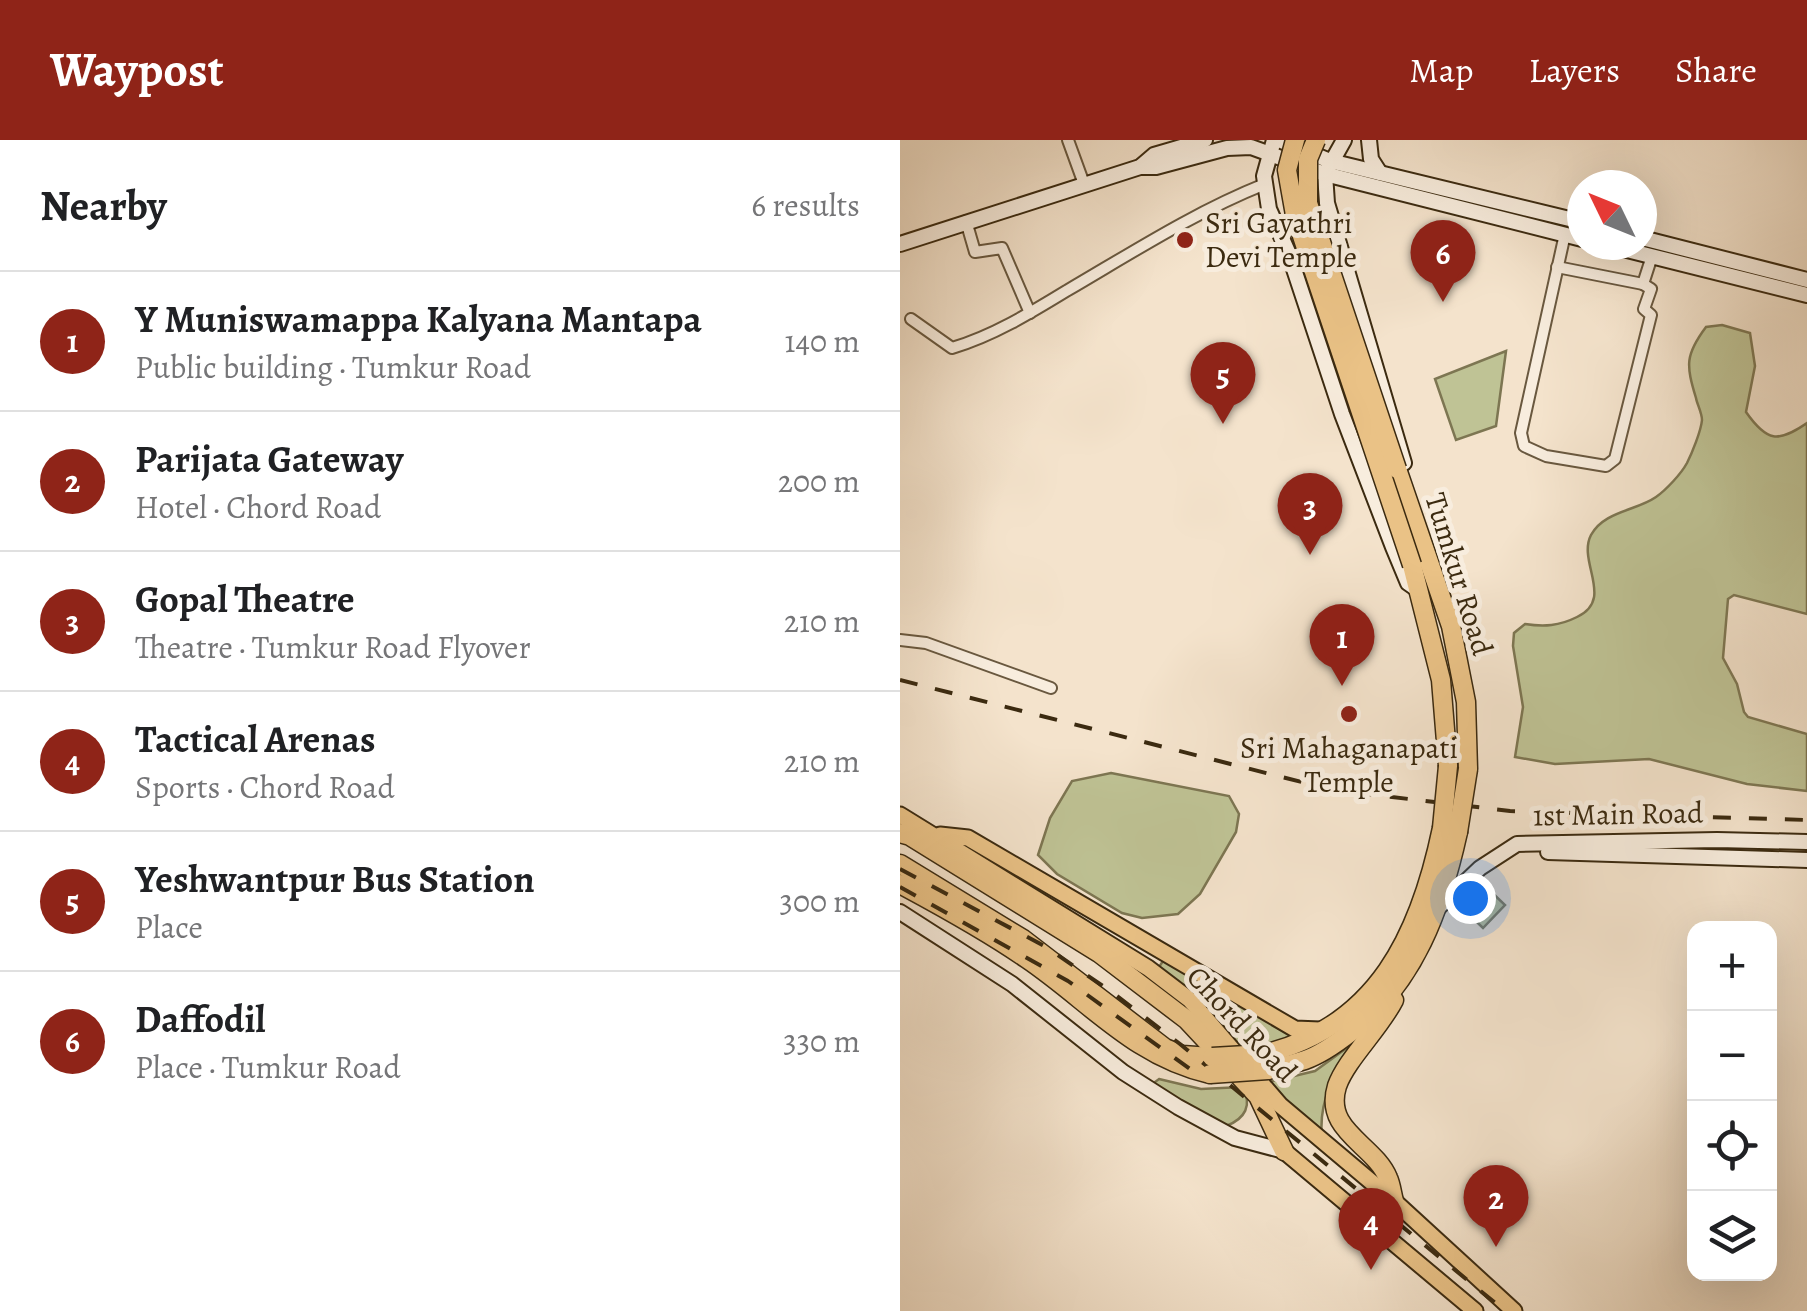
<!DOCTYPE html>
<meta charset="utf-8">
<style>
body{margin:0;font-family:Alegreya,serif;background:#f6f6f6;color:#202124}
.controls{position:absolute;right:30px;bottom:30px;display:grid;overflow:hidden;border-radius:20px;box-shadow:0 10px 40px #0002}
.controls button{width:90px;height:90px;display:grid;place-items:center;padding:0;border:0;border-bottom:2px solid #e0e0e0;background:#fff;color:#202124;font:50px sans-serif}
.compass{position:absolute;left:667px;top:30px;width:90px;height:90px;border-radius:50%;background:#fff;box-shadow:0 10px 40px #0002;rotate:313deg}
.you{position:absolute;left:570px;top:758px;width:35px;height:35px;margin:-25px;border:8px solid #fff;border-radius:50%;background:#1a73e8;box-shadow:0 0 0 15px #1a73e833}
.badge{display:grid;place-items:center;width:65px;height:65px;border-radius:50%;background:#8f2418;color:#fff;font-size:32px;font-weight:700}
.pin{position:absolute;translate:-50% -82px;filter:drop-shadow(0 2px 5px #0008)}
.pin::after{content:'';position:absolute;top:52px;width:35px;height:30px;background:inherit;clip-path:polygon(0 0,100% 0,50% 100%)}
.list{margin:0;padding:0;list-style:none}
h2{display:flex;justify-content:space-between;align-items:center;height:130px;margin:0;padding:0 40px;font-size:42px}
h2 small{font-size:32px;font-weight:400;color:#757577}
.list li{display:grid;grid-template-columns:65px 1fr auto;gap:30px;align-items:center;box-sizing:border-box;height:140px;padding:0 40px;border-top:2px solid #e0e0e0}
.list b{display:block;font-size:38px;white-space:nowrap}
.list p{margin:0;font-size:32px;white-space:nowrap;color:#757577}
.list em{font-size:32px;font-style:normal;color:#757577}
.icon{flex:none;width:55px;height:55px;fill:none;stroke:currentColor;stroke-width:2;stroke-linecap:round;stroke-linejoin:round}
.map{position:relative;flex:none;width:907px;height:1171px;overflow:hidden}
header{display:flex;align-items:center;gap:60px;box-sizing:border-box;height:140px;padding:0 50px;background:#8f2418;color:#fff}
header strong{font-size:48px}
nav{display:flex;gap:55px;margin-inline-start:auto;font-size:35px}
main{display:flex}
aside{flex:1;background:#fff}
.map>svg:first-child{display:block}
</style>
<header>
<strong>Waypost</strong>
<nav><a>Map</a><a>Layers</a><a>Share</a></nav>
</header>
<main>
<aside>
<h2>Nearby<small>6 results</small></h2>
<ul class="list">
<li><span class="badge">1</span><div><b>Y Muniswamappa Kalyana Mantapa</b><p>Public building · Tumkur Road</p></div><em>140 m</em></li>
<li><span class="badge">2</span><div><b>Parijata Gateway</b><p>Hotel · Chord Road</p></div><em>200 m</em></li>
<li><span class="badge">3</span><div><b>Gopal Theatre</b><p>Theatre · Tumkur Road Flyover</p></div><em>210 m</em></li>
<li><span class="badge">4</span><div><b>Tactical Arenas</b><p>Sports · Chord Road</p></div><em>210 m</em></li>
<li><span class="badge">5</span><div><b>Yeshwantpur Bus Station</b><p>Place</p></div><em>300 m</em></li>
<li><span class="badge">6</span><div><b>Daffodil</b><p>Place · Tumkur Road</p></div><em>330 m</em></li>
</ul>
</aside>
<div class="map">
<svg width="907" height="1171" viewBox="0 0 907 1171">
<rect width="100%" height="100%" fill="#f4e3cc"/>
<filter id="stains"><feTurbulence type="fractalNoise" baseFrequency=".002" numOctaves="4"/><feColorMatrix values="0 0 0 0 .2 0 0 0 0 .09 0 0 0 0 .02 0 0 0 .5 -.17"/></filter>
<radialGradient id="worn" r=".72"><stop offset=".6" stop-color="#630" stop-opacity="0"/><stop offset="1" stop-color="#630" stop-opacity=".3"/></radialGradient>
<g fill="#bfc395" stroke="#7d7652" stroke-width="2.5">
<path d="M822 185 850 193 855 226 846 272C867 302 878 303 907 283V474L834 455 828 459 823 518 837 544 844 572 848 577 907 594V651L847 644 749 619 655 624 615 617 623 567 613 506 614 493 625 484C644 487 659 486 677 477 715 459 677 422 691 395 704 371 736 371 756 357 766 350 781 334 787 323 792 313 801 291 802 280 802 273 797 264 796 258 786 225 785 215 806 187Z"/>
<path d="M606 211 596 286 556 300 535 239Z"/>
<path d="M211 633 329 656 339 674 336 692 300 754 278 774 242 778 222 773 157 734 138 715 150 678 172 641Z"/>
<path d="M581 742 605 765 583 788 559 765Z"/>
<path d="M265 818 397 895 379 903 338 911 257 830Z"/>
<path d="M455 902C435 933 418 959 422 998L369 942 415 931Z"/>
<path d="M259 939 301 949 342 947C353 965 345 979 326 986L251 945Z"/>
</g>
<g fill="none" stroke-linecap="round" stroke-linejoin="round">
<defs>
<g id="street">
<path d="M168 0 184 44"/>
<path d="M66 81 75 112 102 108 130 173"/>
<path d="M665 94 621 293 624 306 646 316 706 326 715 319 751 175 744 169 751 149 743 144 752 116"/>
<path d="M657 127 743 144"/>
<path d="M11 179 52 208C93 196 132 172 168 150 233 112 295 72 365 44"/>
<path d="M0 500 26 503 151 548"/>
</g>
<g id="secondary">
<path d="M374 0 364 36 369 69 389 114 442 274 493 407 508 443 518 450"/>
<path d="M379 0 430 21 682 82"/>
<path d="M444 0 425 34 427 63 504 323"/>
<path d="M469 0 471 19 480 33"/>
<path d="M240 27H256L327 8 351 7 425 34 682 99"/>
<path d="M742 98 907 140"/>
<path d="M0 104 240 27 254 15 305 0"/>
<path d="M707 105 907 155"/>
<path d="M648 712 907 720"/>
<path d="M539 767 580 728 617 704 817 700 907 702"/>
<path d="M0 772 112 844 223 932 278 967 335 998 384 1011"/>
</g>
<g id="primary">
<path d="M0 675 248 828 290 860 380 965 494 1061 614 1171"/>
<path d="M40 695 68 698 395 889 420 890"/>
<path d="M384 1011 575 1171"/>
</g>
<g id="highway">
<path d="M497 329 551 486 566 562 568 629"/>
<path d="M512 425 541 540 548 626"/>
<path d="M0 693 10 696 199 813 287 880 358 956 384 1011"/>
<path d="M0 724 123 799 265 908 282 915 312 917"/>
<path d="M0 744C43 767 87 791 127 819 189 861 234 917 310 934"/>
<path d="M364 914C478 886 520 794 542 688"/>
<path d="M368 930C380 927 393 924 405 920 422 914 437 903 451 892 515 842 541 769 558 692"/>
<path d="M494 1061C492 1054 491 1044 488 1038 474 1004 423 991 437 946 446 920 480 888 494 860"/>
</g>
</defs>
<use href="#street" stroke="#69583f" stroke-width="14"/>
<use href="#secondary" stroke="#3b2a10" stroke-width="18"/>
<use href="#primary" stroke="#3b2a10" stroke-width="19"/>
<use href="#highway" stroke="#3b2a10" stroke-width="21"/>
<use href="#street" stroke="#f8edde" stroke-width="10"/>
<use href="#secondary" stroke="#f8edde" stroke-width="14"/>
<use href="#primary" stroke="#eac286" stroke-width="15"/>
<use href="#highway" stroke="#eac286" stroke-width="18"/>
<g stroke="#3b2a10" stroke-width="4" stroke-dasharray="18 18" stroke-linecap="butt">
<path d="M0 540 433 650 610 671 907 680"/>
<path d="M0 729 146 807 213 853 280 904 605 1171"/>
<path d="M0 747 168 841 301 937"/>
</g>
<defs>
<g id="highway-bridge">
<path d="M395 0 387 30 395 75 512 425"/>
<path d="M416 0 408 19V63L497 329"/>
<path d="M542 688 548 626"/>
<path d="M558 692 568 629"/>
<path d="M312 917 364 914"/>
<path d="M310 934 368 930"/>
</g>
</defs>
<use href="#highway-bridge" stroke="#3b2a10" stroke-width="21" stroke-linecap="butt"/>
<use href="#highway-bridge" stroke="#eac286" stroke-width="18"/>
</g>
<g fill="#8f2418" stroke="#f8edde" stroke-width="4">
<circle cx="285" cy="100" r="10"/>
<circle cx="449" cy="574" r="10"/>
</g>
<g text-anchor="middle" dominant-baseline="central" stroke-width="10" stroke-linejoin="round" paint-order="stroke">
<g font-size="30" fill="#3b2a10" stroke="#f8edde" text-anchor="start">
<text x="305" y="83">Sri Gayathri<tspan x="305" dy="34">Devi Temple</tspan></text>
<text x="449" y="608" text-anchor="middle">Sri Mahaganapati<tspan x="449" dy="34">Temple</tspan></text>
</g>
<g font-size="30" fill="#3b2a10" stroke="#f8edde">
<text transform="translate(559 434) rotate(73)">Tumkur Road</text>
<text transform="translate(718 674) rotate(-1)">1st Main Road</text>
<text transform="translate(342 884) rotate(47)">Chord Road</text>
</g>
</g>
<rect width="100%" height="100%" filter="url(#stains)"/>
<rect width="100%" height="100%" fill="url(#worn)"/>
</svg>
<div class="controls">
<button>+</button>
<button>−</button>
<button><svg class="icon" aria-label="locate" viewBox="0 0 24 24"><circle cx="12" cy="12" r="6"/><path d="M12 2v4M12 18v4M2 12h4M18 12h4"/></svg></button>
<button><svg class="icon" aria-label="layers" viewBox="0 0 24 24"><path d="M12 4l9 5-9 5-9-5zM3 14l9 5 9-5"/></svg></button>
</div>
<svg class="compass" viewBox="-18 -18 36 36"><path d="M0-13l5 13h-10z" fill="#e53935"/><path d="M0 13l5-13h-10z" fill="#757577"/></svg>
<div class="you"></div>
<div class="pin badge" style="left:442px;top:546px">1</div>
<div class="pin badge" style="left:596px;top:1107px">2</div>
<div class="pin badge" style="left:410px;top:415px">3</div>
<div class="pin badge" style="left:471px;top:1130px">4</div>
<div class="pin badge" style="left:323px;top:284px">5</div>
<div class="pin badge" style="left:543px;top:162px">6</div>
</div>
</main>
